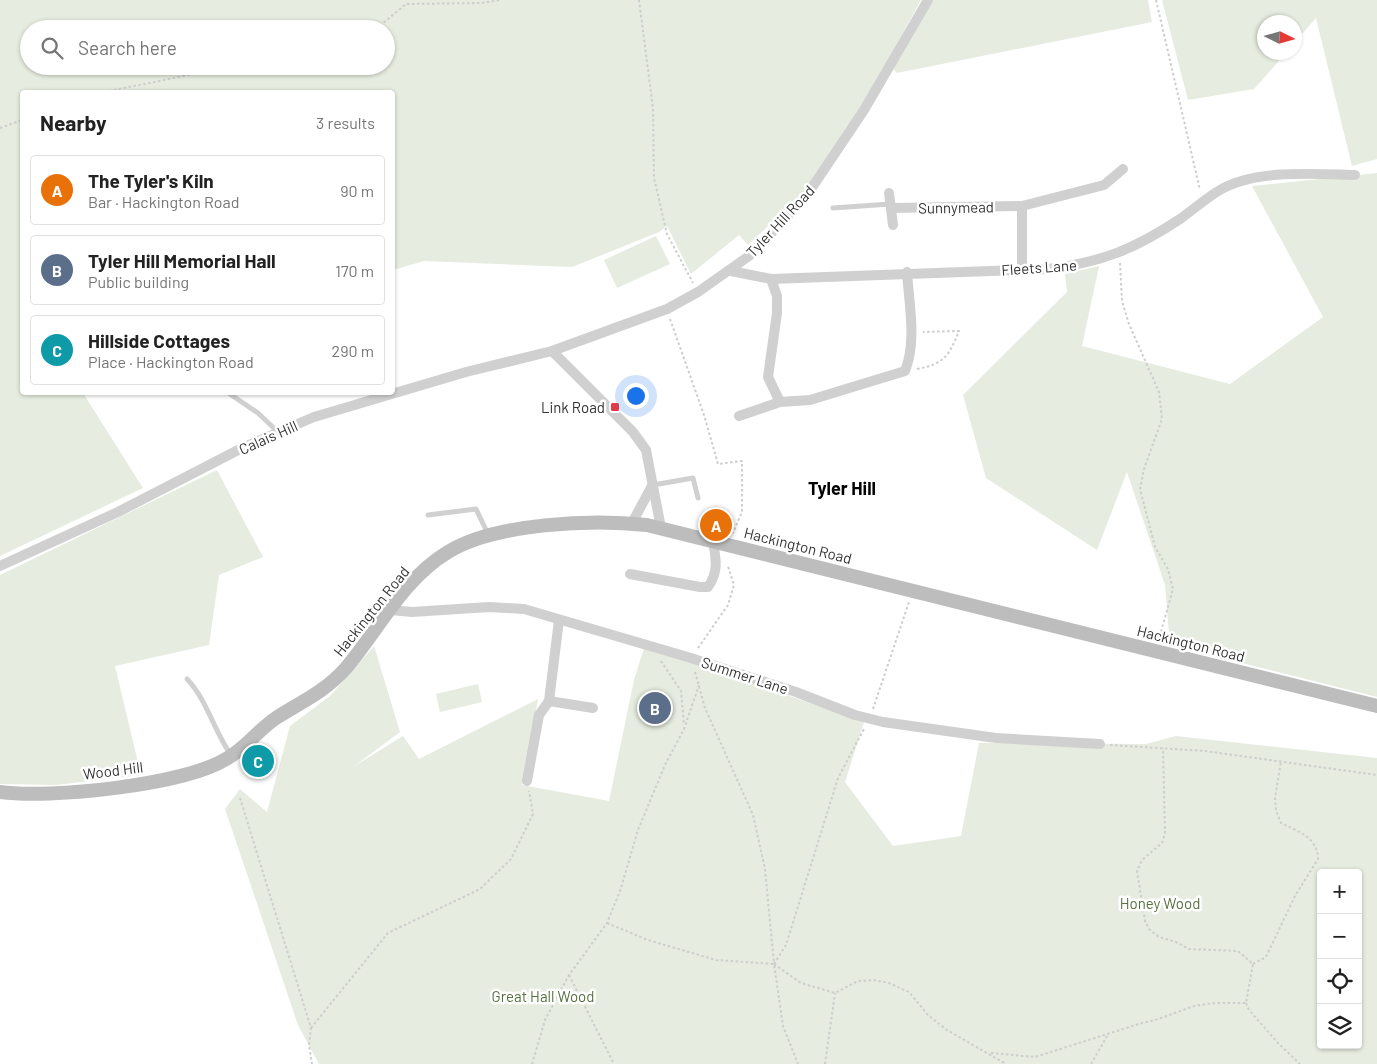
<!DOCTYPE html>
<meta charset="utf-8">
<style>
body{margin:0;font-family:Barlow,sans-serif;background:#f6f6f6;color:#222}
.controls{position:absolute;right:15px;bottom:15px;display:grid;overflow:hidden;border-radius:5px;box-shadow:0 1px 4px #0004}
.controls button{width:45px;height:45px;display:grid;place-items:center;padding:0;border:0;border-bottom:1px solid #e0e0e0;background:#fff;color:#222;font:25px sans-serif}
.compass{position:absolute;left:1257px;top:15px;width:45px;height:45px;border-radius:50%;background:#fff;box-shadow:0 1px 4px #0004;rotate:95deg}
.you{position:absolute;left:635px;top:395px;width:18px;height:18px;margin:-12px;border:4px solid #fff;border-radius:50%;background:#1a73e8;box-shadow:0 0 0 8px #1a73e833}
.badge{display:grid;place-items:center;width:32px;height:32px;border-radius:50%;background:#d93025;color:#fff;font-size:16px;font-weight:700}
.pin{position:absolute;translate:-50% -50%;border:2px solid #fff;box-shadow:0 1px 5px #0006}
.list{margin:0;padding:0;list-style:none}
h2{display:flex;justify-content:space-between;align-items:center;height:65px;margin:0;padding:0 20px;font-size:21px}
h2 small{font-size:16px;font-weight:400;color:#767676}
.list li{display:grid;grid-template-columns:32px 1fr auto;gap:15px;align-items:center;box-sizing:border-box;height:70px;margin:0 10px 10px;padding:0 10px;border:1px solid #e0e0e0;border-radius:5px}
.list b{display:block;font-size:19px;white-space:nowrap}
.list p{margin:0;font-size:16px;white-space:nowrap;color:#767676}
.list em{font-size:16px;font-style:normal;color:#767676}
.icon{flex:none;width:28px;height:28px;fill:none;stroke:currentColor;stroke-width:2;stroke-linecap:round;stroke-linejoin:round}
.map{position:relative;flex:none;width:1377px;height:1064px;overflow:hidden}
.search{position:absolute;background:#fff;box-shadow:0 1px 4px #0004;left:20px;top:20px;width:375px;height:55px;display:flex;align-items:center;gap:12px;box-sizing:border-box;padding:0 18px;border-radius:28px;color:#767676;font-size:19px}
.panel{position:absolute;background:#fff;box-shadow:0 1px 4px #0004;left:20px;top:90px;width:375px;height:305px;border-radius:5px}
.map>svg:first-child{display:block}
</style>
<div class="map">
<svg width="1377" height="1064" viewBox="0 0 1377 1064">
<rect width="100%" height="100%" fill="#fff"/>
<g fill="#e6ecdf" fill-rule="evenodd">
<path d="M0 0H921L861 108 804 192 748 245 739 235 691 274 667 226 659 232 572 267 424 261 393 270 392 92H22V392L83 393 143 488 0 556ZM29 29H386V66H29Z"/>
<path d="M928 0H1148L1152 22 897 73 890 65Z"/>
<path d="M1162 0H1377V159L1352 166 1316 18 1295 42 1294 22H1264V52L1286 53 1254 89 1188 100Z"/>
<path d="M1377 173V697L1170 645 1165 585 1127 472 1097 550 986 478 963 395 1067 292 1065 274 1099 266 1082 346 1230 384 1323 317 1252 186Z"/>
<path d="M656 236 670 264 617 288 604 260Z"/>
<path d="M217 470 263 557 219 575 209 645 115 666 141 775 56 785 0 784V575Z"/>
<path d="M645 645 864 722 845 782 893 846 961 836 979 743 1146 744 1176 736 1377 758V1064H319L298 1025 225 809 240 789 267 812 290 726 330 696 374 646 400 732 353 767 403 736 419 759 538 699 522 785 609 801 634 680ZM1321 873H1358V1045H1321Z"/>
<path d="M478 684 482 702 440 712 436 694Z"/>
</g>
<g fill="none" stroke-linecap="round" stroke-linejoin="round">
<g stroke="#cdcdcd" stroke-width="2" stroke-dasharray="2.5 2.5" stroke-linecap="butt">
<path d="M639 0 653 108 654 178 667 234 693 283"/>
<path d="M1156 0 1200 190"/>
<path d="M376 29 406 4 482 3 499 0"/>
<path d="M104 92 234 66"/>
<path d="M0 128 22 120"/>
<path d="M1120 263 1122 301 1129 324 1159 392 1162 419 1144 469 1140 489 1155 547 1168 569 1173 589 1159 639"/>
<path d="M670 319 704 415 718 464 742 461V512L733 533"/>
<path d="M917 369C944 364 949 356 959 331L923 332"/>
<path d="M698 648 728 605 734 585 728 566"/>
<path d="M661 661 681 691 684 725"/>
<path d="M695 672 705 708 753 815 765 869 774 964"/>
<path d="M873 709 909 602"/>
<path d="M1110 745 1205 751 1377 775"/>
<path d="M240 798 311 1028 309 1045 312 1064"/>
<path d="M607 923 648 940 716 960 774 964 783 1026 798 1064"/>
<path d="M774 964 786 945 838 778 864 729"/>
<path d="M774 964 801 983 835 993 858 981 874 980 889 983 909 992 928 1015 947 1030 1006 1064"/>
<path d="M1253 964 1266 957 1295 896 1318 859C1318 837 1297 831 1281 823L1276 811 1275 798 1281 761"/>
<path d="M569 975 614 1064"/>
<path d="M1246 1003 1249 1010 1278 1043 1300 1064"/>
<path d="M311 1028 388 933 480 889 511 859 533 814 529 791"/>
<path d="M991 1053 1035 1057 1142 1023C1159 1020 1174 1013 1191 1007 1208 1002 1228 1003 1246 1003L1253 964 1238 951 1189 949 1176 942 1159 937 1149 929 1145 921 1137 871 1142 860 1162 843 1165 833 1163 748"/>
<path d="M532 1064 545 1020 569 975 607 923 620 891 638 830 665 765 684 729 699 685"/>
<path d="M825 1064 835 993"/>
<path d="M1091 1064 1107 1036"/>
</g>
<g stroke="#d0d0d0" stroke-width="5">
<path d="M833 208 890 204"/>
<path d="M227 392 258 413 278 432"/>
<path d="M653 485 693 478 698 498"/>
<path d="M428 515 476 509 488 534"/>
<path d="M187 679C207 700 214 731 231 755"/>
</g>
<g stroke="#d0d0d0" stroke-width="10">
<path d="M889 193 893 225"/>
<path d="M1022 206V270"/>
<path d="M891 208 1022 206 1104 185 1123 169"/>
<path d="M731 271 771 279 1049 269C1102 262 1135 249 1180 219 1193 210 1206 198 1220 190 1256 169 1315 174 1355 175"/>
<path d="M771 279 777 296V313L768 377 780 402 810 400 905 371C917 341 909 304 907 272"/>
<path d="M552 351 633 432 646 450 661 528"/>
<path d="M739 416 780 402"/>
<path d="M632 523 652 486"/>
<path d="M0 566 118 512 244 447 314 417 466 372 552 351 667 309 698 292 749 256 805 198 864 110 928 0"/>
<path d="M630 574 700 587H708C719 571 716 559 713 542"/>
<path d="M390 610 412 612 489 607 524 609 691 658 796 692 855 715 883 722 996 738 1100 744"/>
<path d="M549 701 593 708"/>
<path d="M527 781 539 715 549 701 559 620"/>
</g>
<path stroke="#bdbdbd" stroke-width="14" d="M0 792C50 799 184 785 226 759 245 749 258 730 276 718 301 702 326 691 346 668 379 629 403 579 448 552 495 523 592 519 647 525L1377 706"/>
</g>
<rect fill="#e63946" stroke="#fff" stroke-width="2" x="610" y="402" width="10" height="10" rx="2.5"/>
<g text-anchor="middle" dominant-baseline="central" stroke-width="5" stroke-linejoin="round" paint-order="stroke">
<g font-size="15" fill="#333" stroke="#fff">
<text transform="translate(956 207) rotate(-1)">Sunnymead</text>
<text transform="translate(780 221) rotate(-47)">Tyler Hill Road</text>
<text transform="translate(1039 267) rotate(-4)">Fleets Lane</text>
<text transform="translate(268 437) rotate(-24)">Calais Hill</text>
<text transform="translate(798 545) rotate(14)">Hackington Road</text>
<text transform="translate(371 611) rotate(-51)">Hackington Road</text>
<text transform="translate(1191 643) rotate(14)">Hackington Road</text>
<text transform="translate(745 675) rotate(18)">Summer Lane</text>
<text transform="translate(113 770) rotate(-7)">Wood Hill</text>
</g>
<g font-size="15" fill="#333" stroke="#fff" text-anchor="end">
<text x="605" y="407">Link Road</text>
</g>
<g font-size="15" fill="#56703f" stroke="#fff">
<text x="1160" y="903">Honey Wood</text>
<text x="543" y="996">Great Hall Wood</text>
</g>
<g font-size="18" font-weight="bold" fill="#000" stroke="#fff">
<text x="842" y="488">Tyler Hill</text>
</g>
</g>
</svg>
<div class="controls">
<button>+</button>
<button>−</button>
<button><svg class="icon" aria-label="locate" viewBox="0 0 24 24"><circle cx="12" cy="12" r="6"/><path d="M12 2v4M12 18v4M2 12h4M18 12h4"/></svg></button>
<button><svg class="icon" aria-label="layers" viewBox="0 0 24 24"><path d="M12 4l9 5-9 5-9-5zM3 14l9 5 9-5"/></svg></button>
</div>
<svg class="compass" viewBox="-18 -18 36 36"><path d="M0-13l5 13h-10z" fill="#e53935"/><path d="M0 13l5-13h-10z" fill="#767676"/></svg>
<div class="you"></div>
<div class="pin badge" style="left:716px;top:525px;background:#e8710a">A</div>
<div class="pin badge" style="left:655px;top:708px;background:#5c6f8a">B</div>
<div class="pin badge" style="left:258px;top:761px;background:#0f9aa8">C</div>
<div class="search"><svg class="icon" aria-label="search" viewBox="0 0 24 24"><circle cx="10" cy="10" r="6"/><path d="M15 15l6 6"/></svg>Search here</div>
<section class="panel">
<h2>Nearby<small>3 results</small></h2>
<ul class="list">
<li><span class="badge" style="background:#e8710a">A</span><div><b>The Tyler's Kiln</b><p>Bar · Hackington Road</p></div><em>90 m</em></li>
<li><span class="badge" style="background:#5c6f8a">B</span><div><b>Tyler Hill Memorial Hall</b><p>Public building</p></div><em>170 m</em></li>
<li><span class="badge" style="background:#0f9aa8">C</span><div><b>Hillside Cottages</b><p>Place · Hackington Road</p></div><em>290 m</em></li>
</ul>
</section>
</div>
